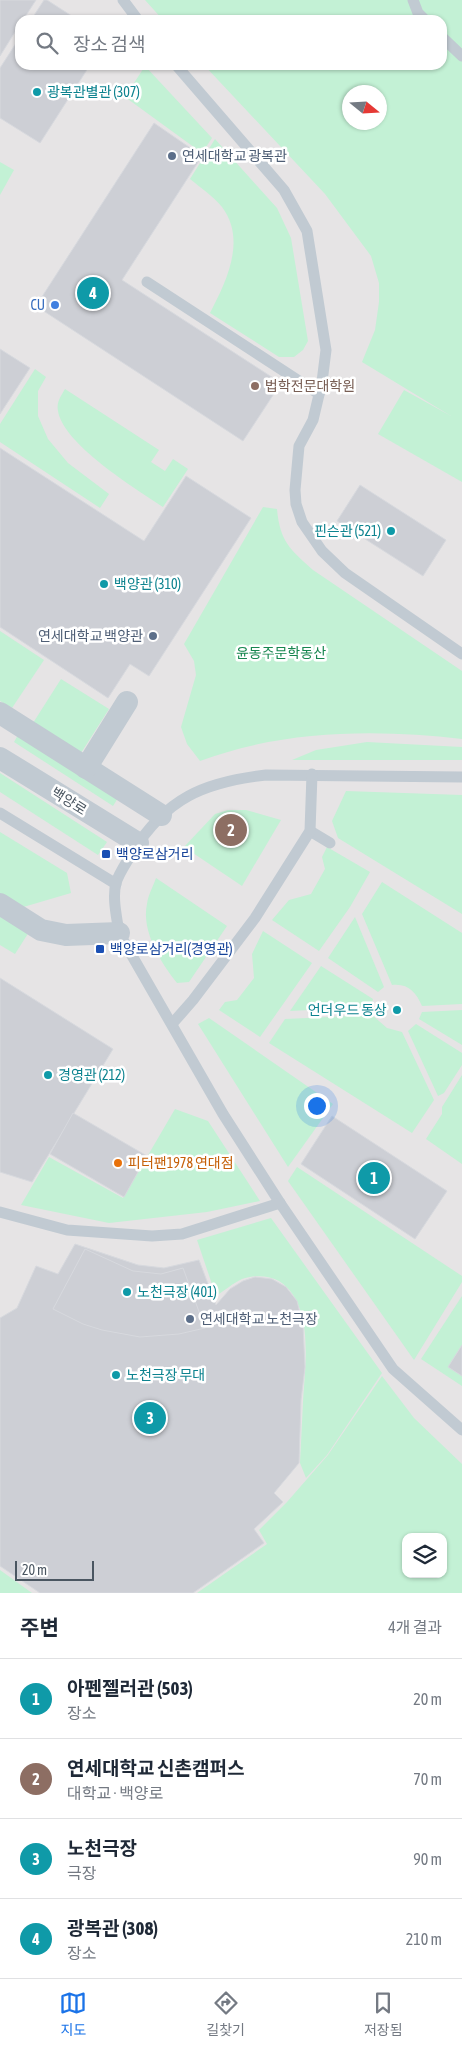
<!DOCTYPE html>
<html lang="ko">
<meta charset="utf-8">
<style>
body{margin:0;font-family:"Asap Condensed","Noto Sans KR",sans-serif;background:#f6f6f7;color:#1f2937}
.controls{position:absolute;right:15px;bottom:15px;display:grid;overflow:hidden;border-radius:10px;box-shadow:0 1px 4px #0004}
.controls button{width:45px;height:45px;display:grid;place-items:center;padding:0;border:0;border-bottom:1px solid #e0e1e3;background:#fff;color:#1f2937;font:25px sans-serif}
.compass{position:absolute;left:342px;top:85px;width:45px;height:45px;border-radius:50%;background:#fff;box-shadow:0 1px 4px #0004;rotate:108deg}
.scale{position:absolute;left:15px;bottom:12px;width:79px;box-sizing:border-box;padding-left:5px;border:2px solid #4a5661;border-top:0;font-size:14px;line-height:18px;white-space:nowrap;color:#4a5661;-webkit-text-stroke:4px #fff;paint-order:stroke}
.you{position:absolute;left:316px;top:1105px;width:18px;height:18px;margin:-12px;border:4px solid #fff;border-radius:50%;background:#1a73e8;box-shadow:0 0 0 8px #1a73e833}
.badge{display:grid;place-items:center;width:32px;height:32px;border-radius:50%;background:#1a73e8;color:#fff;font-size:16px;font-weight:700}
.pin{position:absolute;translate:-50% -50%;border:2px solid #fff;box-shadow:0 1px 5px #0006}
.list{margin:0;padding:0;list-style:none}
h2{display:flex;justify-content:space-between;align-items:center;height:65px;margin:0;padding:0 20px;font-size:21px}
h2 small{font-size:16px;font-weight:400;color:#747a83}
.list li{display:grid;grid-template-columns:32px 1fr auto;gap:15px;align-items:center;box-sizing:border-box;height:80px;padding:0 20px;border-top:1px solid #e0e1e3}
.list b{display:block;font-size:19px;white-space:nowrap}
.list p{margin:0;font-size:16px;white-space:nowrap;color:#747a83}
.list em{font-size:16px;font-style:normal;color:#747a83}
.icon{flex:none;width:28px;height:28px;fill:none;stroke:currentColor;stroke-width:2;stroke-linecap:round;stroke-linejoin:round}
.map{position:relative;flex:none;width:462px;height:1593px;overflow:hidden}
.search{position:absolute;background:#fff;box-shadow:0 1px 4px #0004;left:15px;right:15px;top:15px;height:55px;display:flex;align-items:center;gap:12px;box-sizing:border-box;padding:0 18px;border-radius:15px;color:#747a83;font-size:19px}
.sheet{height:385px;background:#fff}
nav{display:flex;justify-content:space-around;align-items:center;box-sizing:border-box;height:70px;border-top:1px solid #e0e1e3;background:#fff;font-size:14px;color:#747a83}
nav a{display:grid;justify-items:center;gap:2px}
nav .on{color:#1a73e8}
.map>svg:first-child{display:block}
</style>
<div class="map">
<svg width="462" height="1593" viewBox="0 0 462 1593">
<rect width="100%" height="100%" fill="#f5f3f3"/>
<path fill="#e6e4e5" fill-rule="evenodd" d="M0 0H462V1593H0ZM20 20H442V65H20ZM350 92H380V122H350ZM406 1537H443V1574H406Z"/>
<g fill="#c3f1d5" fill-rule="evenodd">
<path d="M145 0H462V482L378 434 404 390 451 416 362 362 375 330 379 302V283L371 256 325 194 204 65H442V20H163ZM350 92H380V122H350Z"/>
<path d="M145 66 212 138 202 153 125 97Z"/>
<path d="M215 139 277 208 291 238 308 341 303 350 294 357H279L210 313C226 282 247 240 222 207 213 196 201 188 190 179Z"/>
<path d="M0 162 14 170 0 195Z"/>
<path d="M35 369 46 377 38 391V416L48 439 68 463 109 494 100 508 0 442V424Z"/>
<path d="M65 389 159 450 151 462 165 471 173 459 188 469 163 507C136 489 63 444 58 411 56 402 61 396 65 389Z"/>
<path d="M263 507 277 509C280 542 290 549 313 570L462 671V739C375 729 283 730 200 761L187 744 181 727 196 675 194 661 184 644Z"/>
<path d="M0 631 44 660 12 708 0 701Z"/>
<path d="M61 679 109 709 81 753 33 723Z"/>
<path d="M18 735 118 798 113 806 14 742Z"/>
<path d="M367 742 462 747V760H292L316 750Z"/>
<path d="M0 773 107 842 98 855 0 792Z"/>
<path d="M346 791 462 795V914L338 838 332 821Z"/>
<path d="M228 810H246L281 820 242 886 184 847 215 814Z"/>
<path d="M0 832 67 873 71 893 20 908 0 895Z"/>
<path d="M327 847 370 872 350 907 319 951 272 920 289 900 311 894 325 869 322 857Z"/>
<path d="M156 878 227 926 189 982 177 983C161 963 141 931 147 904 148 895 153 887 156 878Z"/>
<path d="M382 882 462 933V1004L422 1006C416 992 408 983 392 985L362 914Z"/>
<path d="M0 913 29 932 15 954 0 945Z"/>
<path d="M355 917 384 987 378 992 328 958Z"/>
<path d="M263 931 312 963 260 1037 219 1010 225 1002 237 1000 254 978 252 954Z"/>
<path d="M321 966 373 999 371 1007 290 1011Z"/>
<path d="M462 1010V1045L419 1019 422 1012Z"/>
<path d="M372 1015 387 1028 402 1032 434 1100 412 1133 269 1043 285 1019Z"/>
<path d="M209 1018 333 1104 288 1167 198 1024Z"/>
<path d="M416 1024 462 1053V1065L444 1093 438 1096 408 1031Z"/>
<path d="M462 1075V1164L426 1139 442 1114V1107Z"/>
<path d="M175 1109 208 1121 260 1201 207 1212 109 1223 21 1205 49 1157 123 1198Z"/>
<path d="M297 1167 462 1276V1282L414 1360 288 1181Z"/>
<path d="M271 1218 382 1373 327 1455 306 1478 300 1463C301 1443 302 1422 303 1402 305 1366 315 1304 279 1281 269 1275 253 1275 242 1279 233 1283 224 1291 216 1296L197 1240Z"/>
<path d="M462 1296V1386L421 1359Z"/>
<path d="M382 1376 414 1418 462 1464V1593H197L267 1544 259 1530 287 1502 328 1455ZM406 1537H443V1574H406Z"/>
<path d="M0 1570 32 1593H0Z"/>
</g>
<g fill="#cdcfd5" stroke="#d7d9de">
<path d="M0 0H36L23 20H20V24L0 56Z"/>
<path d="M44 0H47L78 20H31Z"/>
<path d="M20 37V65H90L40 143 0 118V68Z"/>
<path d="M154 123 202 156 122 280 281 383 243 441 36 306Z"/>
<path d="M0 349 30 368 0 414Z"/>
<path d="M0 448 144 541 186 476 251 518 149 676 130 664 108 698 0 627Z"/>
<path d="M360 485 446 540 423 576 337 521Z"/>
<path d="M0 978 113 1049 32 1182 0 1172Z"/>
<path d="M73 1113 147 1156 124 1197 50 1154Z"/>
<path d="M332 1116 447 1191 415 1239 301 1164Z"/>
<path d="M75 1244 138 1265 164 1268 199 1260 216 1305 230 1289 243 1281 255 1277 272 1279 286 1287 297 1301 303 1326 305 1367 301 1400 299 1463 274 1493 283 1502 254 1529 264 1543 193 1593H40L0 1566V1318L17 1308 36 1266 58 1274Z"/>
<path d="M85 1249 133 1271 161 1274 183 1268 205 1328 179 1334 140 1337 102 1330 83 1324 53 1309Z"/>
<path d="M462 1345V1376L448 1367Z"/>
</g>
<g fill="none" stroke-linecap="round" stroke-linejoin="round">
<g stroke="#c1cad2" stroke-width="11">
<path d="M123 0 138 20"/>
<path d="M413 0 418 13 425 20"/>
<path d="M442 37 462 56"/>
<path d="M176 65 284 190 307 231 326 350 322 382 313 420 299 446 295 490 296 504 302 522 322 551 345 573 462 654"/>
<path d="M147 282 319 394"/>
<path d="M462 777 266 775C204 782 166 798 132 853 127 862 119 873 116 883 112 898 117 918 119 933L223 1114 280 1203 393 1369 462 1430"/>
<path d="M0 813 116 884"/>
<path d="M310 831 330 843"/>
<path d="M172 1024 193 1000 255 918 310 831 312 774"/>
<path d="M0 1212 67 1230 152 1236 182 1234 280 1203"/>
</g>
<g stroke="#c1cad2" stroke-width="22">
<path d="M0 713 161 815"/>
<path d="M0 758 138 843"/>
<path d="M86 768 127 702"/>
<path d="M0 904 41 930 66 935 119 933"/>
</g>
</g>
<g fill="#0f9aa8" stroke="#fff" stroke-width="2">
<circle cx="37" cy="92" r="5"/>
<circle cx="391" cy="531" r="5"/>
<circle cx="104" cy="584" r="5"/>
<circle cx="397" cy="1010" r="5"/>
<circle cx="48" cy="1075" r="5"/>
<circle cx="127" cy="1292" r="5"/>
<circle cx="116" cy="1375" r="5"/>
</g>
<g fill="#5c6f8a" stroke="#fff" stroke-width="2">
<circle cx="172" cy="156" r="5"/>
<circle cx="153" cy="636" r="5"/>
<circle cx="190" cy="1319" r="5"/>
</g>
<circle fill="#3f7fe0" stroke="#fff" stroke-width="2" cx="55" cy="305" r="5"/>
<circle fill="#8d6e63" stroke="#fff" stroke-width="2" cx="255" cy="386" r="5"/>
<g fill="#1a4fb4" stroke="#fff" stroke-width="2">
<rect x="101" y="849" width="10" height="10" rx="2.5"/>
<rect x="95" y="944" width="10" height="10" rx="2.5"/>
</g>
<circle fill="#e8710a" stroke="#fff" stroke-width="2" cx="118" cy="1163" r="5"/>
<g text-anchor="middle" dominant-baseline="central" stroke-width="5" stroke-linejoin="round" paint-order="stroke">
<g font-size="14" fill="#0d838f" stroke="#fff" text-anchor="start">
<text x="47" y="92">광복관별관 (307)</text>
<text x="381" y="531" text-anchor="end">핀슨관 (521)</text>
<text x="114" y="584">백양관 (310)</text>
<text x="387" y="1010" text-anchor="end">언더우드 동상</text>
<text x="58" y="1075">경영관 (212)</text>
<text x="137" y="1292">노천극장 (401)</text>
<text x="126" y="1375">노천극장 무대</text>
</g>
<g font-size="14" fill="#4e5e75" stroke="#fff" text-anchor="start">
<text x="182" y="156">연세대학교 광복관</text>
<text x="143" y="636" text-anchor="end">연세대학교 백양관</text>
<text x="200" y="1319">연세대학교 노천극장</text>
</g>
<g font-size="14" fill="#366cbe" stroke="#fff" text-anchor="end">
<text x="45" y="305">CU</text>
</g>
<g font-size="14" fill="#785e54" stroke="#fff" text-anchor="start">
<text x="265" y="386">법학전문대학원</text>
</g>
<g font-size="14" fill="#17864f" stroke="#fff">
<text x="281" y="653">윤동주문학동산</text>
</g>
<g font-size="14" fill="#4a5661" stroke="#fff">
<text transform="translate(69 801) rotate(32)">백양로</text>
</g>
<g font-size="14" fill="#164399" stroke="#fff" text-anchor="start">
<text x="116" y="854">백양로삼거리</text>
<text x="110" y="949">백양로삼거리(경영관)</text>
</g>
<g font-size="14" fill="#c56008" stroke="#fff" text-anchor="start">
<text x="128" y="1163">피터팬1978 연대점</text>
</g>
</g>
</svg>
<div class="controls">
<button><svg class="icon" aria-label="layers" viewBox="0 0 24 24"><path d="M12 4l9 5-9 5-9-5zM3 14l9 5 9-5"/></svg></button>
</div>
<svg class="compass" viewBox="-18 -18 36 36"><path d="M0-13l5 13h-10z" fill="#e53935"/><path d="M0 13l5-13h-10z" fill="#747a83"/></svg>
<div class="scale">20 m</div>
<div class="you"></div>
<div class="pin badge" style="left:374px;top:1178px;background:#0f9aa8">1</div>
<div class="pin badge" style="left:231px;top:830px;background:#8d6e63">2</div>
<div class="pin badge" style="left:150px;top:1418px;background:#0f9aa8">3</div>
<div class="pin badge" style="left:93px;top:293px;background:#0f9aa8">4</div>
<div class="search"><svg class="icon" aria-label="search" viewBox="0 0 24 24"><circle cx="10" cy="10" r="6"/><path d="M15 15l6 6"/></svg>장소 검색</div>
</div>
<section class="sheet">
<h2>주변<small>4개 결과</small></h2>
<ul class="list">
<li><span class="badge" style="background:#0f9aa8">1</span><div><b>아펜젤러관 (503)</b><p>장소</p></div><em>20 m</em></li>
<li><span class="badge" style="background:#8d6e63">2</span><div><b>연세대학교 신촌캠퍼스</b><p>대학교 · 백양로</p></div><em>70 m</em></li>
<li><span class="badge" style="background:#0f9aa8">3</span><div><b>노천극장</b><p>극장</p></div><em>90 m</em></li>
<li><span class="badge" style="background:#0f9aa8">4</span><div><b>광복관 (308)</b><p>장소</p></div><em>210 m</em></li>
</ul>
</section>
<nav>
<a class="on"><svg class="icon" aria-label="map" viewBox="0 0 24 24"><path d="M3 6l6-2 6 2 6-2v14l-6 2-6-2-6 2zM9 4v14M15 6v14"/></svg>지도</a>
<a><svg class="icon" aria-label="directions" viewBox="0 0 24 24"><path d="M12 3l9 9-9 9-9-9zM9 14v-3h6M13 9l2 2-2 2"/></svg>길찾기</a>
<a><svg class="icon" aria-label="saved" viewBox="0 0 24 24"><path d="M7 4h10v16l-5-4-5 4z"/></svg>저장됨</a>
</nav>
